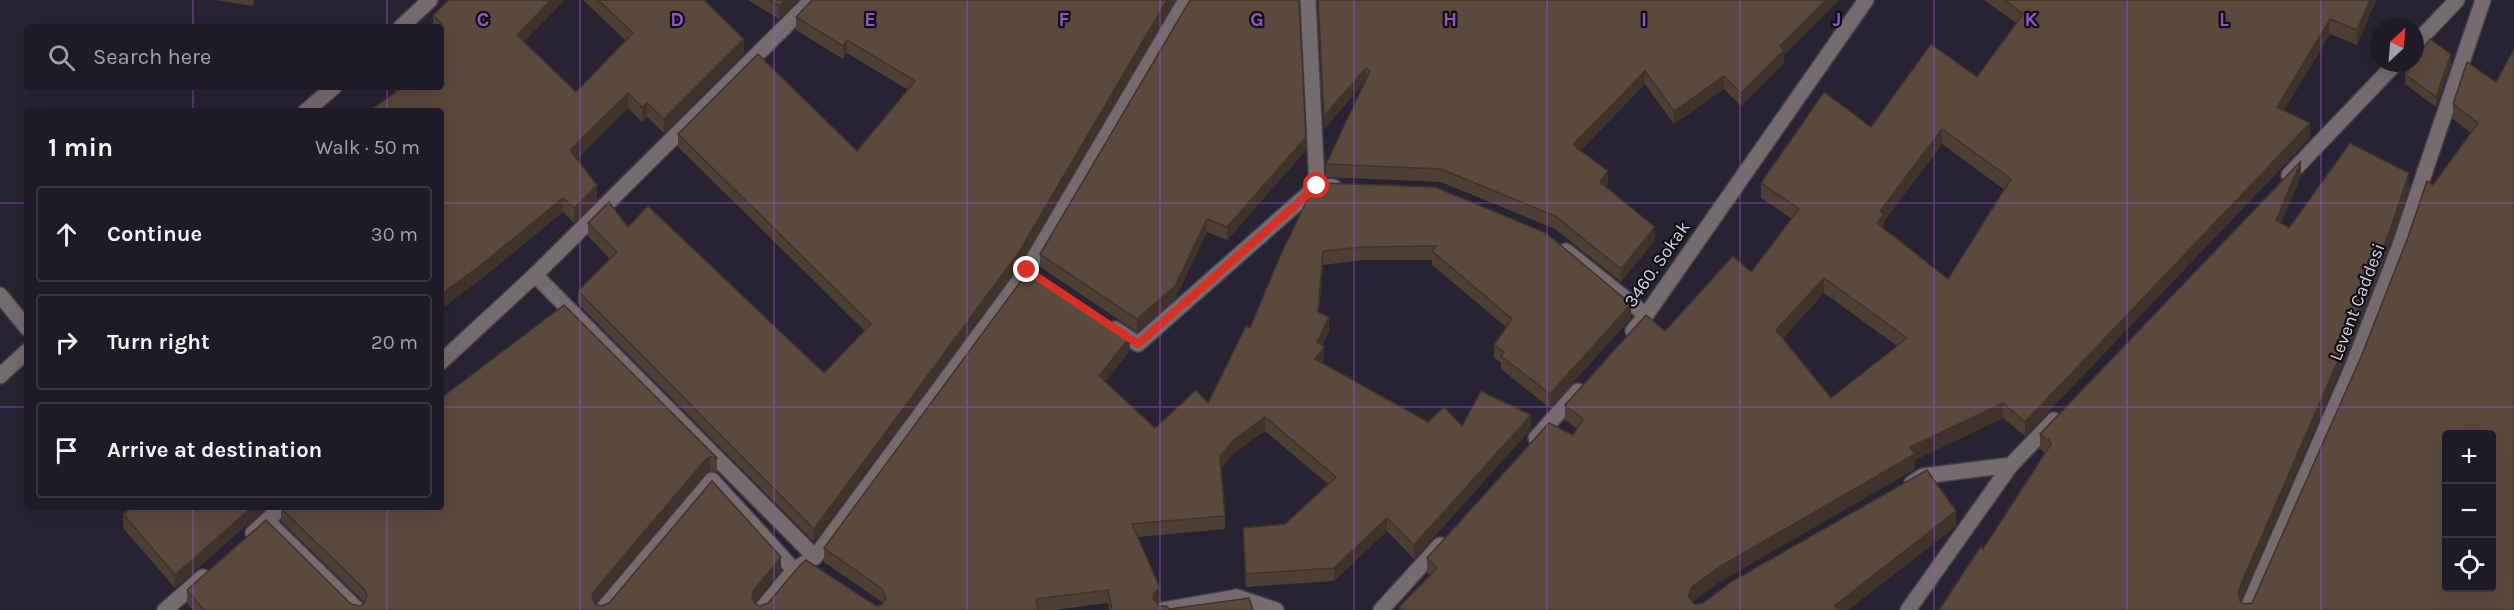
<!DOCTYPE html>
<meta charset="utf-8">
<style>
body{margin:0;font-family:Karla,sans-serif;background:#2b2732;color:#f1f3f6}
.controls{position:absolute;right:18px;bottom:18px;display:grid;overflow:hidden;border-radius:6px;box-shadow:0 6px 24px #0002}
.controls button{width:54px;height:54px;display:grid;place-items:center;padding:0;border:0;border-bottom:2px solid #3c3843;background:#1e1a26;color:#f1f3f6;font:30px sans-serif}
.compass{position:absolute;left:2370px;top:18px;width:54px;height:54px;border-radius:50%;background:#1e1a26;box-shadow:0 6px 24px #0002;rotate:26deg}
.stop{position:absolute;width:18px;height:18px;margin:-14px;border:4px solid #d93025;border-radius:50%;background:#fff}
.stop.end{background:#d93025;border-color:#fff;box-shadow:0 2px 6px #0008}
.list{margin:0;padding:0;list-style:none}
h2{display:flex;justify-content:space-between;align-items:center;height:78px;margin:0;padding:0 24px;font-size:26px}
h2 small{font-size:20px;font-weight:400;color:#a1a1a7}
.list li{display:grid;grid-template-columns:39px 1fr auto;gap:18px;align-items:center;box-sizing:border-box;height:96px;margin:0 12px 12px;padding:0 12px;border:2px solid #3c3843;border-radius:6px}
.list b{display:block;font-size:22px;white-space:nowrap}
.list em{font-size:20px;font-style:normal;color:#a1a1a7}
.icon{flex:none;width:33px;height:33px;fill:none;stroke:currentColor;stroke-width:2;stroke-linecap:round;stroke-linejoin:round}
.map{position:relative;flex:none;width:2514px;height:610px;overflow:hidden}
.search{position:absolute;background:#1e1a26;box-shadow:0 6px 24px #0002;left:24px;top:24px;width:420px;height:66px;display:flex;align-items:center;gap:15px;box-sizing:border-box;padding:0 21px;border-radius:6px;color:#a1a1a7;font-size:22px}
.panel{position:absolute;background:#1e1a26;box-shadow:0 6px 24px #0002;left:24px;top:108px;width:420px;height:402px;border-radius:6px}
.map>svg:first-child{display:block}
</style>
<div class="map">
<svg width="2514" height="610" viewBox="0 0 2514 610">
<rect width="100%" height="100%" fill="#282333"/>
<g fill="none" stroke-linecap="round" stroke-linejoin="round">
<defs>
<g id="minor">
<path d="M1308 0 1317 186 1334 187"/>
<path d="M401 27 430 0"/>
<path d="M2415 44 2457 0"/>
<path d="M306 111 334 87"/>
<path d="M2289 175 2396 63"/>
<path d="M1566 251 1646 315"/>
<path d="M535 275 815 557"/>
<path d="M0 295 27 328"/>
<path d="M1115 329 1138 344 1317 186"/>
<path d="M1633 331 1646 315 1866 0"/>
<path d="M441 362 535 275 812 0"/>
<path d="M0 376 27 351"/>
<path d="M1536 438 1578 391"/>
<path d="M1912 483 1923 476 2011 465"/>
<path d="M267 521 358 610"/>
<path d="M253 533 282 507"/>
<path d="M165 610 203 577"/>
<path d="M602 610 712 480 794 570"/>
<path d="M761 610 794 570 815 557 1027 270 1186 0"/>
<path d="M1163 610 1237 597 1276 610"/>
<path d="M1381 610 1440 545"/>
<path d="M1908 610 2011 465 2054 420"/>
<path d="M2247 610 2352 368 2399 248 2483 0"/>
</g>
</defs>
<use href="#minor" stroke="#433f4e" stroke-width="18"/>
<use href="#minor" stroke="#766b6d" stroke-width="15"/>
</g>
<g fill="#4d3f34" fill-rule="evenodd">
<path d="M215 0H254L253 6Z"/>
<path d="M583 0H704L744 53 664 133 647 117 642 122 628 108 577 159 597 200 574 223 563 212 481 279 441 309V111L396 92 392 87H441V27H433V15L524 42 576 92 626 41Z"/>
<path d="M748 0H798L779 19Z"/>
<path d="M812 0H1175L1019 265 814 542 578 304V291L610 259 588 236V223L628 227 824 373 865 331 678 147V134L857 151 908 90 847 53 843 59 796 30V17Z"/>
<path d="M1318 0H1839L1784 55V63L1741 106 1724 89 1674 124 1645 84 1580 151 1608 184 1606 187 1655 240 1621 282 1555 229 1441 182 1326 177V164L1364 83 1324 129Z"/>
<path d="M1984 0H2376L2357 45 2330 34 2284 110 2310 138 2025 436 2003 418 1915 460V469L1721 581 1692 602 1694 604 1703 603 1956 526 1848 610H1399V607L1430 575 1427 573V558L1573 435 1577 429 1565 420V405L1665 331 1751 272 1792 219 1761 198V183L1871 127 1977 77 2016 23ZM1942 144 2005 190 1948 279 1884 229V221ZM1824 293 1897 346 1831 398 1783 338Z"/>
<path d="M2451 64 2436 107 2405 84V74Z"/>
<path d="M2496 82 2514 610H1939L1983 549 2045 453 2040 449V434L2301 176 2281 223 2289 228 2409 188 2390 245 2343 364 2240 602 2244 604 2252 603 2361 357 2433 185 2471 133 2453 119V104Z"/>
<path d="M1306 150 1227 240 1207 232 1175 299 1137 332 1040 267V254Z"/>
<path d="M1312 190 1631 318 1550 408 1501 369V363L1494 358V345L1506 327 1432 265V260H1363L1323 265 1319 312 1329 331 1322 346 1324 361 1322 363 1428 422 1462 426 1531 429 1414 559 1387 531 1334 581 1246 587 1243 541V528L1285 524 1328 484 1265 431 1235 452 1221 468 1225 516V529L1138 537 1160 601 1157 603 1159 606 1169 609 1253 610H1109L1108 603 1054 610H193L187 603V590L351 604 360 606 365 603 281 521V508L441 507V398L717 458V472L710 471 705 474 595 603 601 606 781 570 754 603 755 604 760 606H876L881 605 882 602 824 562V548L1130 350 1105 382 1155 428 1208 403 1250 328Z"/>
<path d="M133 507H267L175 588 123 528V514Z"/>
</g>
<g fill="#3f332b">
<path d="M551 0H565L517 49V35Z"/>
<path d="M785 0H798L779 19V6Z"/>
<path d="M1167 0H1175L1019 265 814 542V529Z"/>
<path d="M1826 0H1839L1784 55V63L1741 106V93L1780 46Z"/>
<path d="M2370 0H2376L2357 45V30Z"/>
<path d="M2330 19V34L2277 122V107Z"/>
<path d="M744 39V53L664 133V119Z"/>
<path d="M847 40V53L843 59V46Z"/>
<path d="M2451 54V64L2436 107V97Z"/>
<path d="M1366 68V81L1324 129V116Z"/>
<path d="M1645 71V84L1573 158V145Z"/>
<path d="M1724 76V89L1674 124V111Z"/>
<path d="M628 93V108L570 165V150Z"/>
<path d="M647 103V117L642 122V107Z"/>
<path d="M2310 123V138L2025 436V422Z"/>
<path d="M1942 129V144L1884 221V229L1877 223 1880 211Z"/>
<path d="M1306 137V150L1227 240V227Z"/>
<path d="M2301 161V176L2276 235V220Z"/>
<path d="M1608 171V184L1600 195V182Z"/>
<path d="M2409 173V188L2390 245 2343 364 2238 606V591Z"/>
<path d="M597 185V200L574 223V208Z"/>
<path d="M563 198V212L481 279 441 309V294Z"/>
<path d="M1207 219V232L1175 299 1137 332V319Z"/>
<path d="M1655 227V240L1621 282V269Z"/>
<path d="M1323 251V265L1318 325V312Z"/>
<path d="M1824 278V293L1776 345V330Z"/>
<path d="M1631 304V318L1550 408V394Z"/>
<path d="M1329 317V331L1317 356V342Z"/>
<path d="M1130 337V350L1099 390V376Z"/>
<path d="M1324 347V361L1315 372V359Z"/>
<path d="M2003 403V418L1915 460V469L1721 581 1692 602 1688 596 1692 587 1721 566 1910 447Z"/>
<path d="M1531 415V429L1414 559V545Z"/>
<path d="M1265 417V431L1235 452 1220 470V456L1235 439Z"/>
<path d="M710 457V471L705 474 595 604 592 595 595 590 705 460Z"/>
<path d="M252 507H267L175 588V575Z"/>
<path d="M1956 511V526L1848 610H1834V606Z"/>
<path d="M1387 518V531L1334 581V568Z"/>
<path d="M781 557V570L753 604 752 599 753 591Z"/>
<path d="M1160 588V601L1154 606V593Z"/>
</g>
<g fill="#5a493d" stroke="#3f332b" stroke-width="1.5" fill-rule="evenodd">
<path d="M449 0H551L517 35 576 92 633 33 598 0H704L744 39 664 119 647 103 642 107 628 93 570 150 597 185 574 208 563 198 481 265 441 294V111H369L403 87H441V27H437L442 24 433 15Z"/>
<path d="M769 0H785L779 6Z"/>
<path d="M812 0H1167L1019 252 814 529 578 291 617 252 588 223 609 202 628 227 648 206 824 373 871 324 678 134 758 54 857 151 915 81 847 40 843 46 796 17Z"/>
<path d="M1190 0H1299L1306 137 1227 227 1207 219 1175 286 1137 319 1040 254Z"/>
<path d="M1318 0H1826L1780 46 1784 50 1741 93 1724 76 1674 111 1645 71 1573 145 1608 171 1600 182 1655 227 1621 269 1555 216 1441 169 1326 164 1370 71 1366 68 1324 116Z"/>
<path d="M2004 0H2370L2357 30 2330 19 2277 107 2310 123 2025 422 2003 403 1910 447 1915 454 1721 566 1692 587 1688 596 1694 604 1703 603 1731 582 1927 470 1956 511 1834 606 1842 610H1402L1399 607 1437 568 1427 558 1549 423 1573 435 1583 419 1565 405 1646 315 1665 331 1733 256 1751 272 1799 209 1761 183 1824 92 1871 127 1931 44 1977 77 2023 14ZM1942 129 2011 179 1948 279 1877 223 1884 214 1880 211ZM1824 278 1907 338 1831 398 1776 330Z"/>
<path d="M2430 39 2451 54 2436 97 2405 74 2413 63H2415V60Z"/>
<path d="M2514 49V610H1939L1981 546 1983 549 2051 444 2049 439 2048 441 2040 434 2301 161 2276 220 2289 228 2350 143 2409 173 2390 230 2343 349 2238 591 2240 601 2244 604 2252 603 2361 357 2408 237 2427 181 2433 185 2478 123 2453 104 2467 62 2496 82ZM2446 435H2492V588H2446Z"/>
<path d="M1321 183 1435 187 1546 233 1631 304 1550 394 1501 356 1504 352 1494 345 1512 319 1432 251 1436 246 1363 247 1323 251 1318 312 1329 317 1317 342 1324 347 1315 359 1428 422 1444 407 1462 426 1481 391 1531 415 1414 545 1387 518 1334 568 1246 574 1243 528 1285 524 1336 477 1265 417 1235 439 1220 456 1225 516 1132 524 1160 588 1154 593 1153 598 1159 606H1167L1169 609 1249 598 1253 610H1112L1108 590 1036 599 1038 610H204L187 590 266 520 351 604 360 606 365 603 367 595 365 590 281 508 441 507V398L564 305 717 458 710 457 705 460 595 590 592 595 595 604 601 606 609 603 712 481 781 557 753 591 752 599 755 604 760 606 768 603 801 564 806 560 876 606 881 605 886 598 882 589 824 548 1029 270 1130 337 1099 376 1155 428 1196 390 1208 403 1246 326 1250 328 1280 256 1312 190Z"/>
<path d="M133 507H252L175 575 123 514Z"/>
</g>
<g fill="none" stroke-linecap="round" stroke-linejoin="round">
<path stroke="#d93025" stroke-width="8" d="M1027 270 1138 344 1317 186"/>
</g>
<path fill="none" stroke="#9155c6" stroke-width="1.5" stroke-opacity="0.55" d="M193 0V27M387 0V27M580 0V610M774 0V610M967 0V610M1160 0V610M1354 0V610M1547 0V610M1740 0V610M1934 0V610M2127 0V610M2321 0V610M193 87V111M387 87V111M0 203H27M441 203H2514M0 407H27M441 407H2514M193 507V610M387 507V610"/>
<g text-anchor="middle" dominant-baseline="central" stroke-width="4.5" stroke-linejoin="round" paint-order="stroke">
<g font-size="18" fill="#d2cfda" stroke="#100e15">
<text transform="translate(1657 264) rotate(-55)">3460. Sokak</text>
<text transform="translate(2357 302) rotate(-69)">Levent Caddesi</text>
</g>
</g>
<g font-size="20" text-anchor="middle" font-weight="bold" fill="#9155c6" stroke="#100e15" stroke-width="4.5" stroke-linejoin="round" paint-order="stroke">
<text x="483" y="26">C</text>
<text x="677" y="26">D</text>
<text x="870" y="26">E</text>
<text x="1064" y="26">F</text>
<text x="1257" y="26">G</text>
<text x="1450" y="26">H</text>
<text x="1644" y="26">I</text>
<text x="1837" y="26">J</text>
<text x="2031" y="26">K</text>
<text x="2224" y="26">L</text>
</g>
</svg>
<div class="controls">
<button>+</button>
<button>−</button>
<button><svg class="icon" aria-label="locate" viewBox="0 0 24 24"><circle cx="12" cy="12" r="6"/><path d="M12 2v4M12 18v4M2 12h4M18 12h4"/></svg></button>
</div>
<svg class="compass" viewBox="-18 -18 36 36"><path d="M0-13l5 13h-10z" fill="#e53935"/><path d="M0 13l5-13h-10z" fill="#a1a1a7"/></svg>
<div class="stop" style="left:1317px;top:186px"></div>
<div class="stop end" style="left:1027px;top:270px"></div>
<div class="search"><svg class="icon" aria-label="search" viewBox="0 0 24 24"><circle cx="10" cy="10" r="6"/><path d="M15 15l6 6"/></svg>Search here</div>
<section class="panel">
<h2>1 min<small>Walk · 50 m</small></h2>
<ul class="list">
<li><svg class="icon" aria-label="ahead" viewBox="0 0 24 24"><path d="M12 20V5M6 11l6-6 6 6"/></svg><div><b>Continue</b></div><em>30 m</em></li>
<li><svg class="icon" aria-label="right" viewBox="0 0 24 24"><path d="M7 20v-9h11M14 6l5 5-5 5"/></svg><div><b>Turn right</b></div><em>20 m</em></li>
<li><svg class="icon" aria-label="arrive" viewBox="0 0 24 24"><path d="M6 21V4h12l-3 4 3 4H6"/></svg><div><b>Arrive at destination</b></div></li>
</ul>
</section>
</div>
